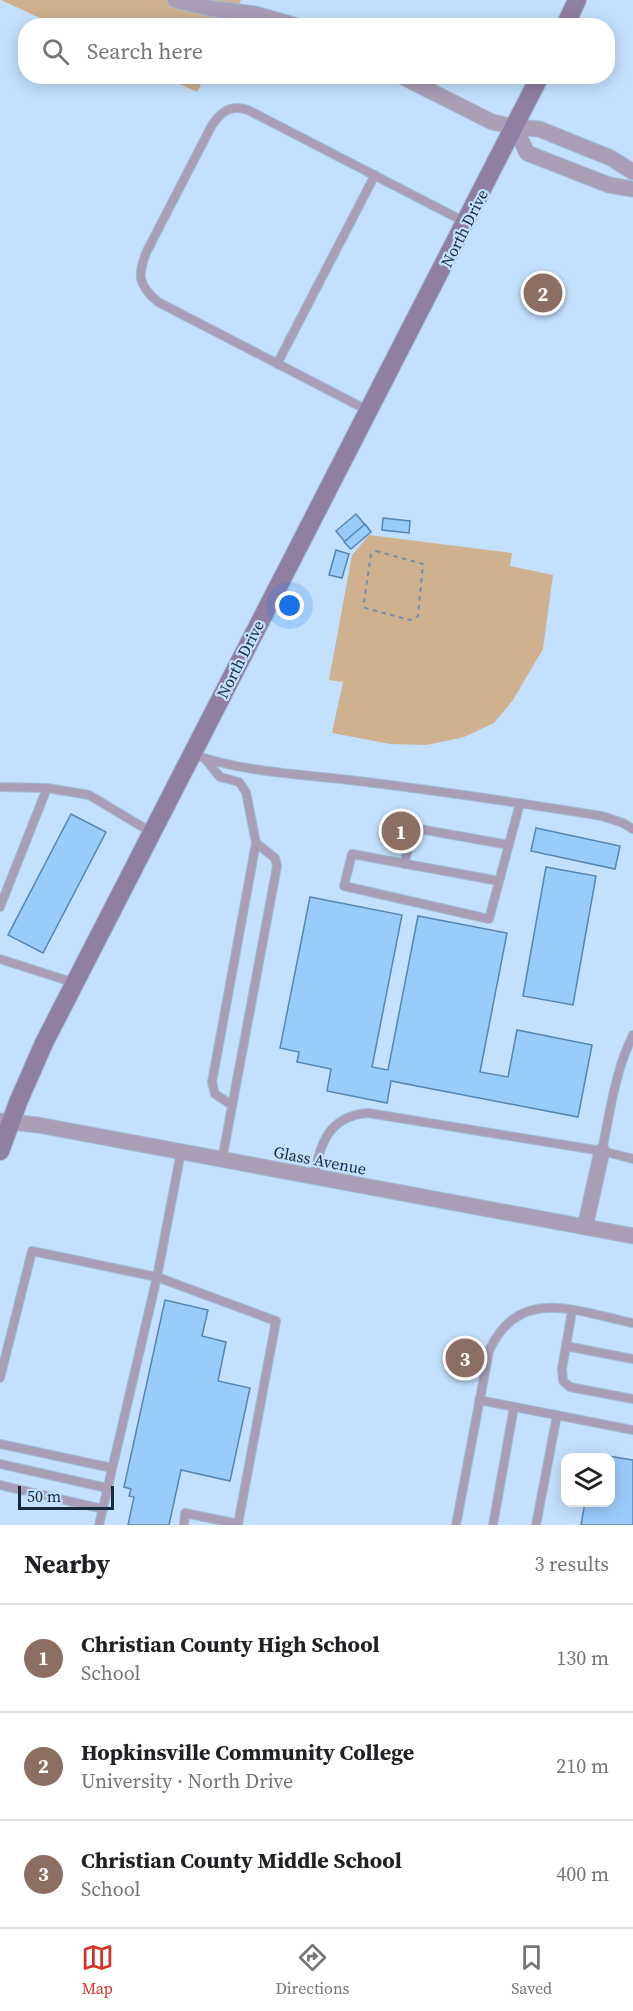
<!DOCTYPE html>
<meta charset="utf-8">
<style>
body{margin:0;font-family:"Source Serif 4",serif;background:#f2f2f2;color:#202124}
.controls{position:absolute;right:18px;bottom:18px;display:grid;overflow:hidden;border-radius:12px;box-shadow:0 3px 15px #0003}
.controls button{width:54px;height:54px;display:grid;place-items:center;padding:0;border:0;border-bottom:2px solid #e0e0e0;background:#fff;color:#202124;font:30px sans-serif}
.scale{position:absolute;left:18px;bottom:15px;width:96px;box-sizing:border-box;padding-left:6px;border:3px solid #162a3c;border-top:0;font-size:16px;line-height:21px;white-space:nowrap;color:#162a3c;-webkit-text-stroke:4px #c3e1fe;paint-order:stroke}
.you{position:absolute;left:290px;top:606px;width:21px;height:21px;margin:-15px;border:4px solid #fff;border-radius:50%;background:#1a73e8;box-shadow:0 0 0 9px #1a73e833}
.badge{display:grid;place-items:center;width:39px;height:39px;border-radius:50%;background:#d93025;color:#fff;font-size:20px;font-weight:700}
.pin{position:absolute;translate:-50% -50%;border:3px solid #fff;box-shadow:0 2px 6px #0006}
.list{margin:0;padding:0;list-style:none}
h2{display:flex;justify-content:space-between;align-items:center;height:78px;margin:0;padding:0 24px;font-size:26px}
h2 small{font-size:20px;font-weight:400;color:#757577}
.list li{display:grid;grid-template-columns:39px 1fr auto;gap:18px;align-items:center;box-sizing:border-box;height:108px;padding:0 24px;border-top:2px solid #e0e0e0}
.list b{display:block;font-size:22px;white-space:nowrap}
.list p{margin:0;font-size:20px;white-space:nowrap;color:#757577}
.list em{font-size:20px;font-style:normal;color:#757577}
.icon{flex:none;width:33px;height:33px;fill:none;stroke:currentColor;stroke-width:2;stroke-linecap:round;stroke-linejoin:round}
.map{position:relative;flex:none;width:633px;height:1525px;overflow:hidden}
.search{position:absolute;background:#fff;box-shadow:0 3px 15px #0003;left:18px;right:18px;top:18px;height:66px;display:flex;align-items:center;gap:15px;box-sizing:border-box;padding:0 21px;border-radius:24px;color:#757577;font-size:22px}
.sheet{height:402px;background:#fff}
nav{display:flex;justify-content:space-around;align-items:center;box-sizing:border-box;height:84px;border-top:2px solid #e0e0e0;background:#fff;font-size:16px;color:#757577}
nav a{display:grid;justify-items:center;gap:3px}
nav .on{color:#d93025}
.map>svg:first-child{display:block}
</style>
<div class="map">
<svg width="633" height="1525" viewBox="0 0 633 1525">
<rect width="100%" height="100%" fill="#c3e1fe"/>
<g fill="#d0b18f">
<path d="M1 0H241L229 26 55 25Z"/>
<path d="M164 77H205L197 92Z"/>
<path d="M369 535 512 553 510 566 553 575 543 649 513 700 494 723 464 737 427 745 390 744 332 733 343 682 329 680 352 555Z"/>
</g>
<g fill="#99cbfb" stroke="#5686b2" stroke-width="1.5">
<path d="M356 514 370 531 350 548 336 531Z"/>
<path d="M383 518 410 521 409 533 382 530Z"/>
<path d="M365 524 371 532 351 549 344 542Z"/>
<path d="M336 550 349 554 342 578 329 575Z"/>
<path d="M71 814 106 832 43 953 8 935Z"/>
<path d="M536 828 620 846 615 869 531 851Z"/>
<path d="M546 867 596 876 573 1005 523 996Z"/>
<path d="M310 897 402 915 372 1067 388 1070 418 916 507 933 480 1072 508 1077 517 1030 592 1045 578 1117 391 1081 387 1103 327 1091 331 1069 297 1062 299 1052 280 1048Z"/>
<path d="M165 1300 208 1310 202 1336 226 1342 218 1381 250 1388 230 1481 181 1470 169 1525H128L134 1497 129 1496 131 1489 124 1487Z"/>
<path d="M608 1456 633 1460V1525H581L585 1502H610V1458H608Z"/>
</g>
<g fill="none" stroke-linecap="round" stroke-linejoin="round">
<defs>
<g id="lane">
<path d="M277 364 375 175"/>
<path d="M369 411 158 302C138 285 137 275 147 251L212 125C222 111 231 104 248 110L465 222"/>
<path d="M192 754C245 773 303 774 358 781 440 791 521 803 602 816L623 823 633 829"/>
<path d="M206 760 220 777 239 782 246 792 256 843 212 1082 215 1094 232 1105"/>
<path d="M0 787 47 788 89 795 151 832"/>
<path d="M404 864 414 828 509 845"/>
<path d="M499 881 352 854 344 886 489 919 520 803"/>
<path d="M0 907 47 788"/>
<path d="M0 959 75 983"/>
<path d="M602 1151C610 1112 615 1071 633 1035"/>
<path d="M222 1160 277 866 275 858 256 843"/>
<path d="M314 1177C320 1143 329 1116 368 1113L602 1151 633 1159"/>
<path d="M572 1311 562 1369 563 1381 570 1387 633 1399"/>
<path d="M566 1346 633 1359"/>
<path d="M0 1378 32 1251 157 1277 276 1321 238 1524 185 1513 184 1525"/>
<path d="M479 1400 633 1430"/>
<path d="M0 1444 112 1468"/>
<path d="M0 1464 107 1488"/>
<path d="M0 1485 103 1509"/>
<path d="M99 1525 157 1277 181 1152"/>
<path d="M456 1525 489 1351C519 1284 578 1312 633 1323"/>
<path d="M493 1525 514 1407"/>
<path d="M536 1525 557 1415"/>
</g>
<g id="street">
<path d="M175 0 209 8 255 14 297 26"/>
<path d="M401 76 492 122 515 127 539 129 611 158 633 172"/>
<path d="M515 127 527 153 609 185 633 189"/>
<path d="M0 1121 38 1125 633 1236"/>
<path d="M585 1227 602 1151"/>
</g>
<g id="secondary">
<path d="M565 26 577 0"/>
<path d="M0 1151 19 1100 44 1043 540 76"/>
</g>
</defs>
<use href="#lane" stroke="#a0bcd7" stroke-width="10"/>
<use href="#street" stroke="#a0bcd7" stroke-width="17"/>
<use href="#secondary" stroke="#a0bcd7" stroke-width="20"/>
<path stroke="#7790a8" stroke-width="2" stroke-dasharray="4.5 4.5" stroke-linecap="butt" d="M376 551 423 564 418 616 410 620 365 608 364 602 371 554Z"/>
<use href="#lane" stroke="#aa9eb7" stroke-width="8"/>
<use href="#street" stroke="#aa9eb7" stroke-width="15"/>
<use href="#secondary" stroke="#917fa3" stroke-width="18"/>
</g>
<g text-anchor="middle" dominant-baseline="central" stroke-width="4.5" stroke-linejoin="round" paint-order="stroke">
<g font-size="16" fill="#162a3c" stroke="#c3e1fe">
<text transform="translate(464 228) rotate(-63)">North Drive</text>
<text transform="translate(240 659) rotate(-63)">North Drive</text>
<text transform="translate(320 1160) rotate(11)">Glass Avenue</text>
</g>
</g>
</svg>
<div class="controls">
<button><svg class="icon" aria-label="layers" viewBox="0 0 24 24"><path d="M12 4l9 5-9 5-9-5zM3 14l9 5 9-5"/></svg></button>
</div>
<div class="scale">50 m</div>
<div class="you"></div>
<div class="pin badge" style="left:401px;top:831px;background:#8d6e63">1</div>
<div class="pin badge" style="left:543px;top:293px;background:#8d6e63">2</div>
<div class="pin badge" style="left:465px;top:1358px;background:#8d6e63">3</div>
<div class="search"><svg class="icon" aria-label="search" viewBox="0 0 24 24"><circle cx="10" cy="10" r="6"/><path d="M15 15l6 6"/></svg>Search here</div>
</div>
<section class="sheet">
<h2>Nearby<small>3 results</small></h2>
<ul class="list">
<li><span class="badge" style="background:#8d6e63">1</span><div><b>Christian County High School</b><p>School</p></div><em>130 m</em></li>
<li><span class="badge" style="background:#8d6e63">2</span><div><b>Hopkinsville Community College</b><p>University · North Drive</p></div><em>210 m</em></li>
<li><span class="badge" style="background:#8d6e63">3</span><div><b>Christian County Middle School</b><p>School</p></div><em>400 m</em></li>
</ul>
</section>
<nav>
<a class="on"><svg class="icon" aria-label="map" viewBox="0 0 24 24"><path d="M3 6l6-2 6 2 6-2v14l-6 2-6-2-6 2zM9 4v14M15 6v14"/></svg>Map</a>
<a><svg class="icon" aria-label="directions" viewBox="0 0 24 24"><path d="M12 3l9 9-9 9-9-9zM9 14v-3h6M13 9l2 2-2 2"/></svg>Directions</a>
<a><svg class="icon" aria-label="saved" viewBox="0 0 24 24"><path d="M7 4h10v16l-5-4-5 4z"/></svg>Saved</a>
</nav>
